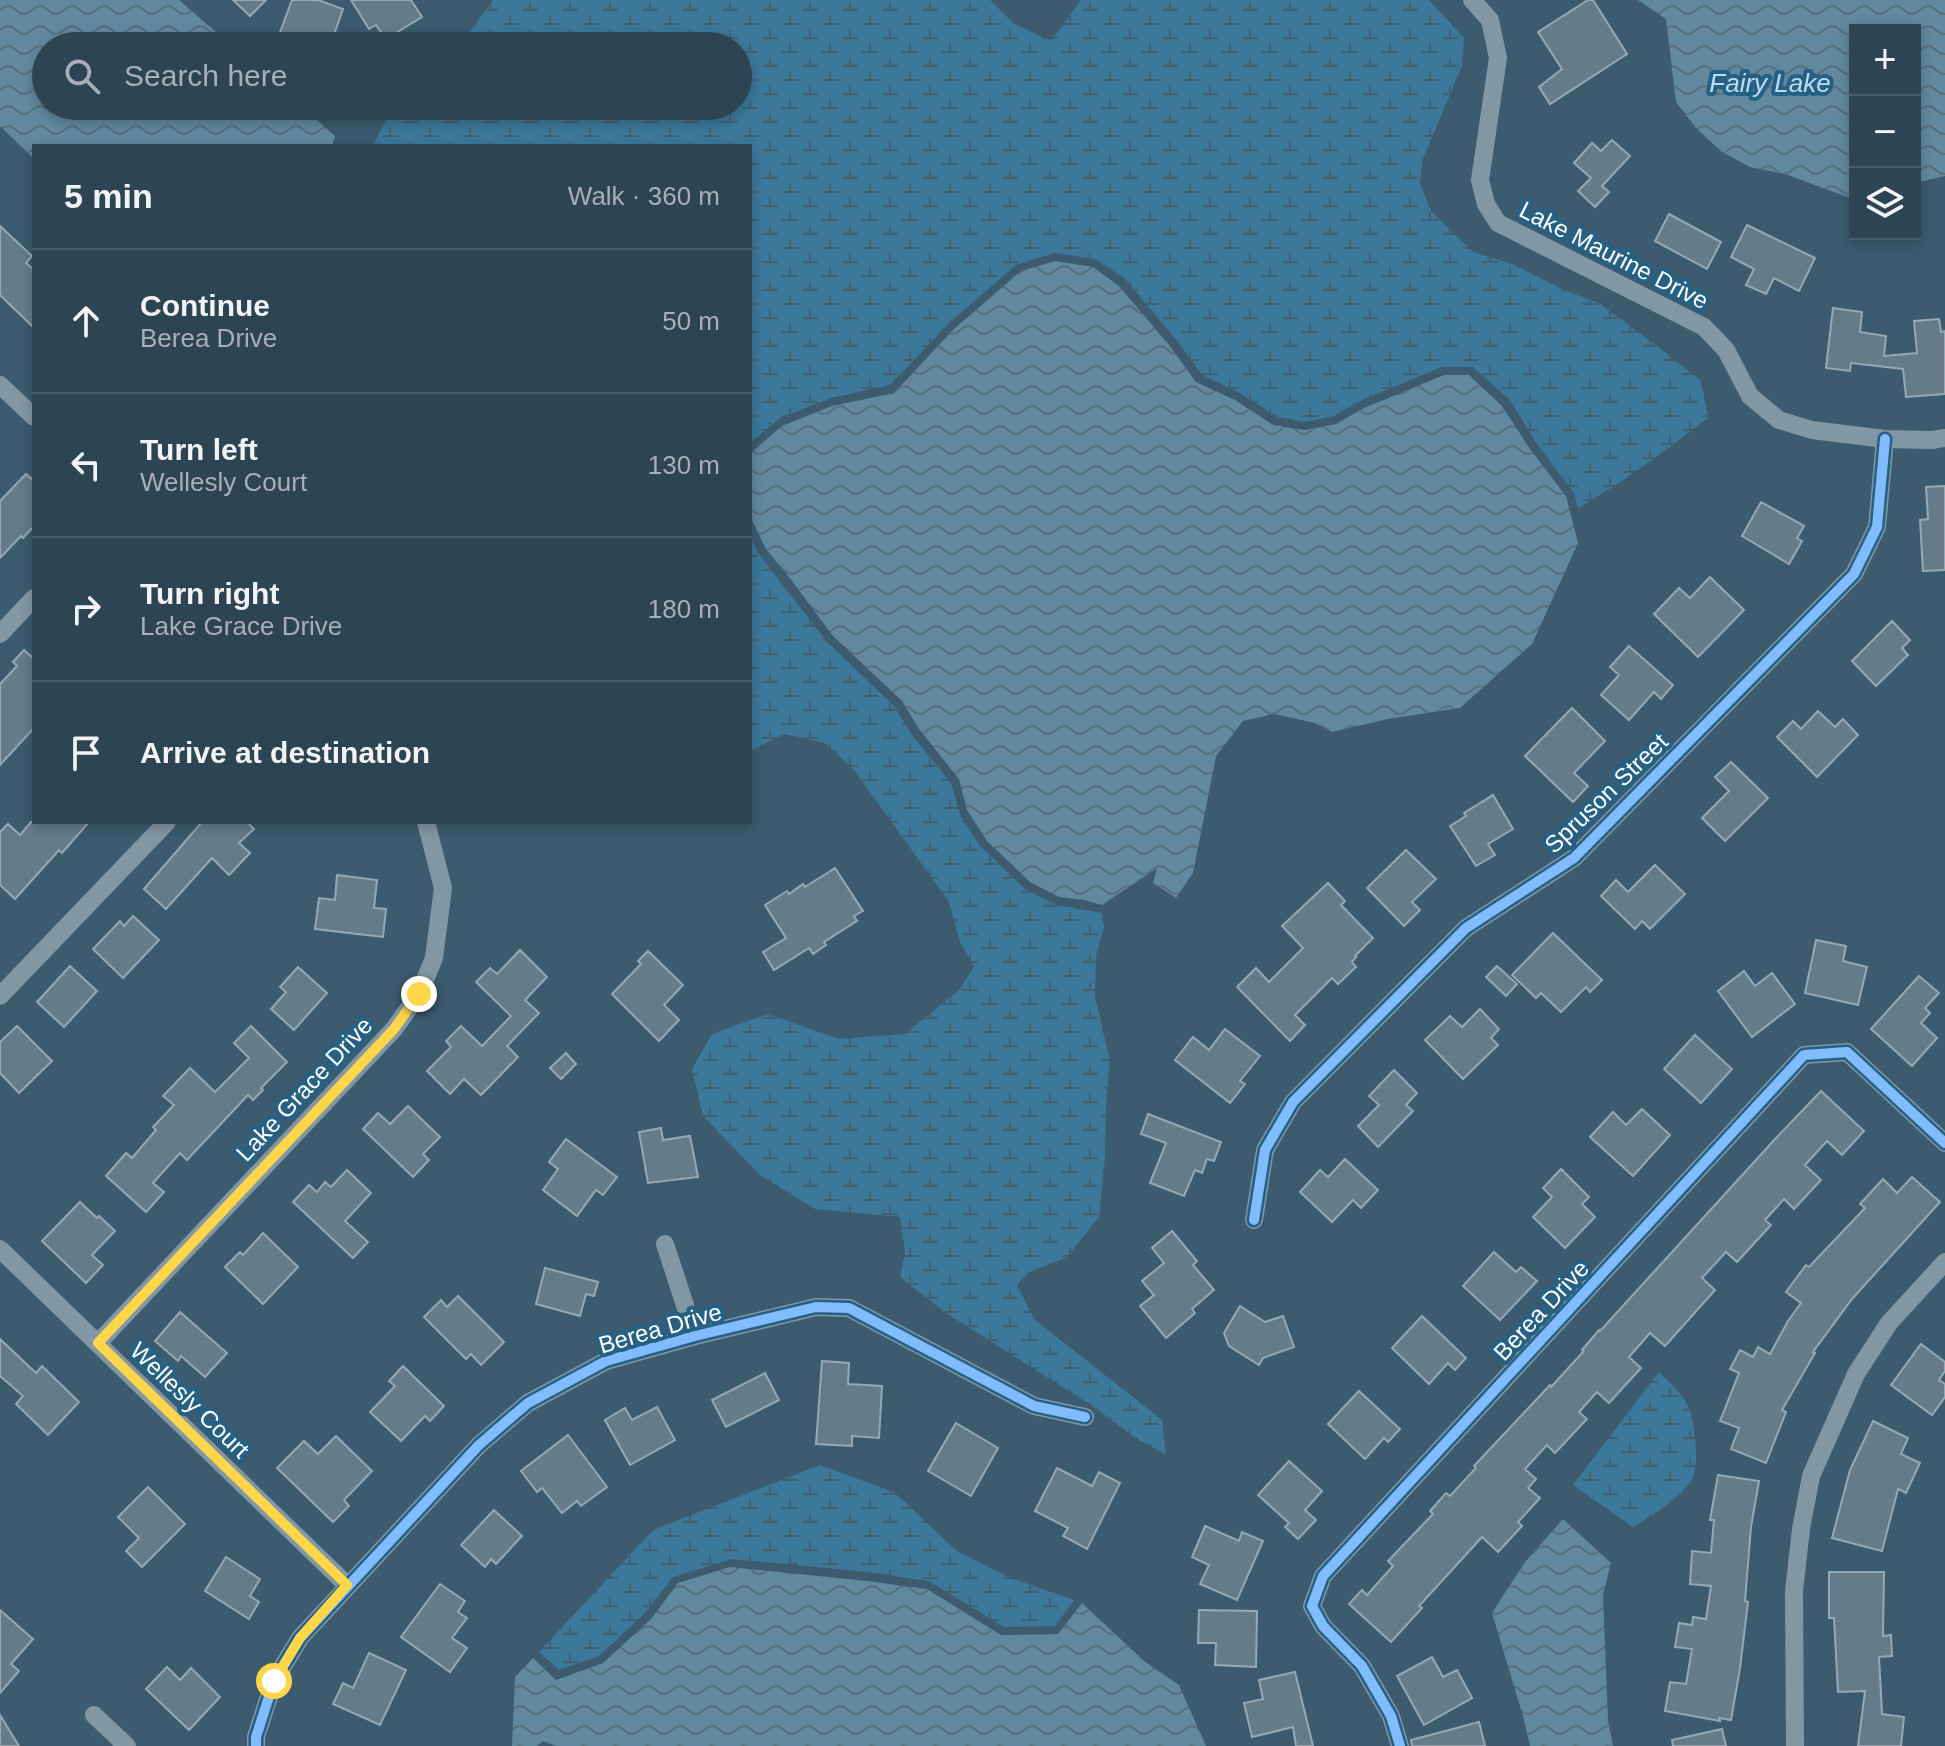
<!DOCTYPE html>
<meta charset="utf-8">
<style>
body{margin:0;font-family:Helvetica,sans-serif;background:#394e5c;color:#f1f3f6}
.controls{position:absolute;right:24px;top:24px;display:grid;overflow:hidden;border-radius:0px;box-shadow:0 4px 12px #0003}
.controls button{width:72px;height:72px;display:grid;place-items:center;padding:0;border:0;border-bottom:2px solid #485c69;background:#2d4452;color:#f1f3f6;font:40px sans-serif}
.stop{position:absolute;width:24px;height:24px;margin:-18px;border:6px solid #ffd54a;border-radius:50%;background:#fff}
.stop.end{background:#ffd54a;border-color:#fff;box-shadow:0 2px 8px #0008}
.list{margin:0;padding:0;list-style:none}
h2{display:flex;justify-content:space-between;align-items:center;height:104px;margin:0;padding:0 32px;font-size:34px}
h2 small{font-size:26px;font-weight:400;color:#a7b0b8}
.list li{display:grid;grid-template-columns:52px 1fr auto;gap:24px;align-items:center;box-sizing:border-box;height:144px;padding:0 32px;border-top:2px solid #485c69}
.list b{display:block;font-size:30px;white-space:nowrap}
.list p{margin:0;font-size:26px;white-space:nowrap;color:#a7b0b8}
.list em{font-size:26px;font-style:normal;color:#a7b0b8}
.icon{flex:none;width:44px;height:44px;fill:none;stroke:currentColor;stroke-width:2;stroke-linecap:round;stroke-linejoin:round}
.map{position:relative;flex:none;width:1945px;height:1746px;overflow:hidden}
.search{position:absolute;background:#2d4452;box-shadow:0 4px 12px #0003;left:32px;top:32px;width:720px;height:88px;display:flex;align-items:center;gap:20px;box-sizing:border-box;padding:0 28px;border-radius:44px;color:#a7b0b8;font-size:30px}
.panel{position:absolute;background:#2d4452;box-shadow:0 4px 12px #0003;left:32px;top:144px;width:720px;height:680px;border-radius:0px}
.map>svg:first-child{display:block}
</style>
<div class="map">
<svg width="1945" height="1746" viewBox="0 0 1945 1746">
<defs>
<pattern id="wetland-marsh" width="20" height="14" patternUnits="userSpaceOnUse" patternTransform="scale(2)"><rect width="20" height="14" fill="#3b789a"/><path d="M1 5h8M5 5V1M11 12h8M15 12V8" fill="none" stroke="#44606f"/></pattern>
<pattern id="water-waves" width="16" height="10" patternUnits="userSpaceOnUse" patternTransform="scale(2)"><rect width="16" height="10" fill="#60889e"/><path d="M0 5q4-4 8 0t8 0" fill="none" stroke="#58707d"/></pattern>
</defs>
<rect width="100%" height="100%" fill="#3c5b6e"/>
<g fill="url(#wetland-marsh)">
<path d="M493 0H990L1013 23 1051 41 1081 0H1429L1464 38 1462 66 1422 161 1420 183 1431 211 1473 252 1512 264 1566 291 1599 303 1657 346 1700 380 1703 390 1708 418C1666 450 1624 482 1578 508L1574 493 1537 444 1510 400 1473 367H1442L1362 400 1334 416 1306 422 1277 417 1240 393 1202 375 1176 339 1124 278 1095 259 1054 253 1016 265 949 323 890 385 831 398 780 418 750 443V146H373L390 111 398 106H738V46H459Z"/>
<path d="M750 536 758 553 827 642 895 707 912 735 951 783 960 815 980 846 1025 889 1057 905 1102 913 1104 927 1096 956 1095 997 1110 1060 1106 1104 1105 1157 1099 1217 1066 1258 1029 1272 1017 1285 1034 1319 1162 1420 1166 1455 1134 1437 1097 1409 943 1311 900 1277 905 1252 900 1217 815 1209 760 1175 703 1116 692 1069 712 1034 768 1014 839 1039 905 1034 959 990 974 967 960 942 949 902 855 771 825 743 784 734 750 751Z"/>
<path d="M1659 1372C1671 1383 1680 1392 1688 1406 1695 1419 1700 1467 1692 1479 1678 1501 1654 1514 1633 1527L1573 1485Z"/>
<path d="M820 1465 894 1492 957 1551 1011 1578 1074 1600 1055 1626 1004 1627 929 1581 868 1572 732 1559 673 1577 645 1613 599 1656 559 1670 539 1652 653 1530Z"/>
</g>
<g fill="url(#water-waves)">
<path d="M0 0H179L232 46H46V106H301L335 136 332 146H34V159L0 126Z"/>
<path d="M1638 0H1945V176L1915 183V30H1855V200L1788 175 1750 167 1722 152 1696 128 1676 102 1666 19Z"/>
<path d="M1055 261 1093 267 1119 286 1169 345 1196 382 1235 400 1273 425 1305 430 1336 424 1364 408 1444 375H1469L1502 406 1530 449 1566 496 1578 543 1532 644 1460 708 1388 719 1332 732 1315 723 1274 714 1243 721 1216 756 1193 873 1176 898 1153 883 1157 868 1102 905 1084 900 1059 897 1030 882 987 841 967 810 959 779 919 729 902 701 833 636 789 577 766 549 750 516V456L752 452 782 426 832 406 894 393 954 329 1021 271Z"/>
<path d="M1563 1519 1611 1563 1603 1595 1608 1720 1613 1746H1530L1523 1716 1492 1613 1525 1562Z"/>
<path d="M730 1567 867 1581 927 1589 1001 1635 1058 1634 1082 1603 1144 1661 1179 1685 1206 1746H556L543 1741 537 1746H512L515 1677 533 1658 556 1680 603 1663 651 1619 678 1583Z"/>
</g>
<g fill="#647b8a" stroke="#96a8b3" stroke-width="2">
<path d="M233 0H266L250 16Z"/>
<path d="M292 0H318L343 9 330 46H275Z"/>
<path d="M351 0H411L422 17 386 39 376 25 369 29Z"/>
<path d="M1588 0H1593L1627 54 1550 104 1539 87 1562 69 1538 32Z"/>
<path d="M1612 140 1630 156 1602 186 1609 192 1595 207 1578 191 1591 178 1574 163 1592 143 1601 151Z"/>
<path d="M1669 214 1721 242 1707 269 1655 241Z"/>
<path d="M1747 225 1815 258 1799 291 1774 278 1766 294 1746 285 1754 269 1731 257Z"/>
<path d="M0 226 32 256 26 263 34 270V328L0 295Z"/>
<path d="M1833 308 1862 312 1860 332 1886 336 1884 356 1917 353 1914 321 1939 319 1941 332 1945 331V394L1906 397 1903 369 1851 363 1850 371 1826 368Z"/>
<path d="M26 474 34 481V526L23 538 21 536 0 558V501Z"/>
<path d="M1945 486V570L1923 571 1920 520 1928 519 1926 487Z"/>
<path d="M1761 502 1804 526 1797 538 1802 541 1789 564 1742 536Z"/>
<path d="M1710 577 1744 610 1698 657 1654 614 1679 588 1690 598Z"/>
<path d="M1892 621 1910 640 1902 648 1908 655 1876 686 1852 661Z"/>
<path d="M1629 646 1673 685 1661 699 1654 692 1629 720 1601 695 1619 675 1610 667Z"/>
<path d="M24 650 34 659V728L0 765V684L17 666 13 662Z"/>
<path d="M1572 708 1605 741 1574 773 1588 786 1573 802 1525 756Z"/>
<path d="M1818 711 1835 727 1843 719 1858 735 1817 777 1777 737 1793 721 1801 729Z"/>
<path d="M1731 762 1768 798 1725 841 1702 818 1729 791 1715 777Z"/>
<path d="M1493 795 1513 829 1488 844 1495 855 1476 866 1450 826 1466 816 1464 813Z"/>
<path d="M31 822H89L62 853 59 850 15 899 0 885V832L8 824 20 835Z"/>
<path d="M202 822H247L254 829 239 843 250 853 229 875 212 858 166 909 144 889Z"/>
<path d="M1406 850 1436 879 1412 902 1420 910 1404 926 1367 888Z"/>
<path d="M1655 865 1685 894 1650 929 1642 921 1635 929 1601 896 1616 880 1628 892Z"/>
<path d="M835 868 863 911 854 916 857 921 824 942 826 945 813 954 809 948 774 970 763 952 786 938 765 905 787 891 789 894 803 884 805 887Z"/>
<path d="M337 875 377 880 374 908 386 909 383 937 315 929 319 898 335 900Z"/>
<path d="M1328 883 1345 901 1341 905 1373 938 1355 956 1356 957 1352 962 1356 967 1338 984 1332 978 1295 1015 1305 1025 1290 1041 1237 987 1256 968 1269 982 1303 948 1282 926Z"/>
<path d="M133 916 159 940 123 978 93 949 120 921 124 926Z"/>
<path d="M1553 933 1602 980 1590 992 1586 987 1561 1012 1541 993 1536 998 1512 975Z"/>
<path d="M1816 940 1846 946 1843 961 1867 967 1858 1005 1805 993Z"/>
<path d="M520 950 547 977 525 1000 539 1013 507 1046 518 1057 481 1095 464 1079 450 1094 427 1071 451 1047 446 1041 461 1026 482 1046 511 1016 476 982 490 968 497 974Z"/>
<path d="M648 951 683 985 664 1005 679 1020 659 1041 612 994 641 964 638 961Z"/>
<path d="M70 966 97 991 64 1027 37 1002Z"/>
<path d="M1497 966 1517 984 1506 996 1486 977Z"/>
<path d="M298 967 327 993 294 1030 271 1009 286 992 280 987Z"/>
<path d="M1744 971 1755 986 1772 973 1795 1004 1752 1037 1718 991Z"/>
<path d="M1919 976 1939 993 1925 1008 1930 1013 1921 1023 1937 1038 1912 1066 1871 1029Z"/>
<path d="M1480 1009 1499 1029 1491 1038 1498 1045 1463 1079 1425 1040 1450 1016 1462 1027Z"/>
<path d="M17 1026 52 1061 19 1093 0 1073V1042Z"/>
<path d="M251 1026 287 1062 261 1088 263 1090 253 1100 248 1095 187 1160 180 1153 153 1183 164 1192 146 1212 106 1176 126 1153 132 1158 156 1130 153 1127 174 1105 163 1096 190 1068 215 1092 249 1058 234 1043Z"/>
<path d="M1225 1029 1260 1056 1240 1081 1245 1084 1230 1103 1175 1060 1193 1037 1209 1050Z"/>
<path d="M1695 1035 1732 1069 1701 1103 1664 1069Z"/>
<path d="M566 1053 576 1064 561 1079 550 1068Z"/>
<path d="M1394 1070 1417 1093 1406 1105 1413 1111 1378 1147 1358 1126 1379 1105 1369 1096Z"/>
<path d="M1821 1091 1864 1131 1842 1155 1827 1141 1805 1165 1821 1180 1794 1209 1784 1199 1765 1220 1771 1225 1737 1262 1726 1252 1702 1278 1715 1290 1665 1346 1650 1333 1629 1357 1641 1368 1609 1403 1597 1392 1579 1412 1587 1419 1555 1453 1547 1445 1525 1469 1536 1479 1528 1488 1540 1498 1518 1522 1522 1526 1498 1552 1482 1537 1419 1606 1422 1608 1391 1642 1349 1604 1362 1590 1367 1595 1393 1566 1388 1561 1433 1514 1430 1511 1446 1493 1450 1496 1476 1468 1474 1466 1550 1385 1551 1387 1583 1352 1582 1350 1599 1330 1600 1331 1776 1138Z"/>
<path d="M408 1106 440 1137 423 1154 429 1160 413 1177 363 1129 378 1113 390 1124Z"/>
<path d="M1642 1109 1670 1135 1633 1176 1590 1137 1613 1112 1626 1125Z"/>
<path d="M1148 1114 1221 1142 1214 1161 1207 1159 1202 1173 1195 1170 1184 1196 1150 1183 1166 1143 1141 1134Z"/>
<path d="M661 1128 663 1140 690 1136 698 1177 648 1183 639 1132Z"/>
<path d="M566 1139 617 1177 603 1195 596 1190 577 1216 543 1190 558 1169 549 1162Z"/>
<path d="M1345 1159 1378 1190 1361 1208 1353 1200 1332 1222 1300 1192 1320 1170 1328 1177Z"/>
<path d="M1561 1169 1589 1197 1582 1204 1595 1217 1565 1248 1533 1217 1552 1197 1543 1188Z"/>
<path d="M347 1170 371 1193 345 1221 368 1242 353 1258 293 1202 309 1185 317 1192 325 1182 331 1187Z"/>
<path d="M1912 1177 1940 1202 1852 1299 1813 1352 1815 1353 1782 1410 1786 1412 1766 1463 1731 1449 1739 1428 1720 1421 1739 1373 1730 1369 1740 1350 1753 1357 1758 1347 1770 1354 1788 1321 1801 1303 1786 1292 1806 1265 1809 1267 1865 1208 1860 1204 1883 1179 1897 1193Z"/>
<path d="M80 1202 97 1218 99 1216 115 1231 92 1255 103 1265 86 1283 42 1241Z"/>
<path d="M1172 1231 1197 1261 1193 1265 1214 1290 1192 1309 1195 1313 1166 1338 1140 1306 1154 1295 1142 1281 1164 1263 1152 1248Z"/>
<path d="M263 1233 298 1267 263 1304 225 1267 240 1252 243 1255Z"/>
<path d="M1494 1252 1516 1272 1521 1267 1537 1281 1500 1320 1463 1286Z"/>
<path d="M545 1268 598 1282 594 1296 586 1294 580 1316 536 1304Z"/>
<path d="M458 1296 504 1342 481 1365 471 1354 466 1359 424 1317 441 1300 447 1307Z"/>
<path d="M1240 1306 1265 1322 1283 1316 1294 1347 1263 1358 1259 1365 1229 1346 1224 1333Z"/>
<path d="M180 1312 227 1353 205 1377 181 1356 178 1361 155 1341Z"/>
<path d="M1422 1316 1466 1358 1455 1370 1448 1363 1429 1384 1392 1348Z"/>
<path d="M0 1339 36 1373 42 1366 79 1402 48 1435 16 1404 23 1396 0 1376Z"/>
<path d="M1921 1344 1945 1362V1371L1939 1380 1945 1384V1397L1932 1415 1891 1385Z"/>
<path d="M822 1361 849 1363 848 1384 882 1386 879 1438 852 1436V1446L816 1444Z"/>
<path d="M403 1366 444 1406 430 1421 425 1416 401 1441 370 1412 395 1386 389 1381Z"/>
<path d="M765 1373 779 1400 726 1427 712 1400Z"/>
<path d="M1359 1391 1400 1429 1388 1442 1384 1438 1365 1459 1328 1424Z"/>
<path d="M657 1407 675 1440 630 1465 605 1420 625 1408 632 1420Z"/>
<path d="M1873 1421 1908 1438 1901 1454 1920 1463 1906 1493 1898 1489 1882 1551 1832 1538 1850 1470Z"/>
<path d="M956 1423 998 1448 971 1496 928 1471Z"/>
<path d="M568 1435 607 1487 581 1506 577 1501 562 1513 542 1488 537 1492 521 1471Z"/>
<path d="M336 1436 372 1471 344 1500 349 1506 333 1522 277 1468 304 1441 318 1454Z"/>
<path d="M1289 1461 1322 1491 1305 1510 1316 1520 1298 1539 1285 1527 1289 1523 1258 1495Z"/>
<path d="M1057 1468 1092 1486 1099 1472 1120 1483 1087 1549 1063 1536 1068 1528 1035 1511Z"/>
<path d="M1718 1475 1759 1481 1751 1527 1745 1601 1748 1602 1740 1668 1731 1720 1719 1718 1720 1721 1665 1711 1670 1682 1686 1684 1692 1649 1675 1647 1679 1623 1692 1625 1693 1617 1706 1619 1711 1586 1690 1584 1692 1551 1711 1553 1714 1520H1710Z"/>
<path d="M148 1487 185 1524 142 1567 126 1551 139 1538 118 1517Z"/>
<path d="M494 1510 522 1536 496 1564 491 1559 485 1567 461 1545Z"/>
<path d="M1205 1526 1239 1541 1242 1532 1263 1541 1237 1600 1200 1584 1209 1565 1192 1557Z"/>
<path d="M226 1557 260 1579 250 1596 259 1602 249 1619 205 1591Z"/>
<path d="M1829 1572H1884L1883 1636 1891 1635 1892 1656 1879 1657 1882 1714 1904 1717 1901 1746H1858L1865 1691 1838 1692 1834 1618H1829Z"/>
<path d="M440 1584 465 1601 458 1612 467 1618 452 1638 467 1648 450 1672 401 1637Z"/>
<path d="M0 1610 33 1639 11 1664 19 1671 0 1693Z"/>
<path d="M1199 1610 1257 1611 1256 1667 1215 1665 1216 1643H1198Z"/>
<path d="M369 1653 406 1670 380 1725 333 1704 343 1683 353 1688Z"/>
<path d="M1432 1657 1443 1677 1457 1670 1472 1698 1424 1725 1397 1676Z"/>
<path d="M167 1667 180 1680 191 1668 220 1697 189 1730 146 1689Z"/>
<path d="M1295 1672 1313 1746H1296L1293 1727 1252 1737 1244 1703 1263 1699 1259 1680Z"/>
<path d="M0 1715 19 1746H0Z"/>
<path d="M1479 1722 1485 1746H1412L1411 1740Z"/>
<path d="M1722 1729 1726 1746H1673L1672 1740Z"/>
</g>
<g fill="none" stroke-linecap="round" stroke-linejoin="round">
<g stroke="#8297a4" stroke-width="18">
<path d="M1472 0 1490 20 1498 58 1480 180 1486 204 1498 223 1704 327 1726 350 1750 396 1779 420 1812 430 1885 439 1932 440 1945 438"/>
<path d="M0 385 34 417"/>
<path d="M0 634 34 598"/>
<path d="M0 996 167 822"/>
<path d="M1254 1220 1265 1150 1293 1102 1466 928 1574 858 1854 574 1877 527 1885 439"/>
<path d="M665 1244 695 1336"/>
<path d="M0 1249 347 1585"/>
<path d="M98 1343 394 1029 419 994 434 958 443 888 426 822"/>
<path d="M94 1715 127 1746"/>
<path d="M256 1746V1737L274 1681 300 1638 479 1445 528 1403 606 1361 695 1336 816 1307 849 1308 1034 1406 1085 1417"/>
<path d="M1400 1746 1391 1716 1362 1666 1323 1626 1312 1606 1323 1576 1804 1055 1847 1052 1945 1143"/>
<path d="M1795 1746 1794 1591 1801 1529 1811 1476 1856 1374 1889 1323 1945 1262"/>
</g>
<defs>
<g id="cycleway">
<path d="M1254 1220 1265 1150 1293 1102 1466 928 1574 858 1854 574 1877 527 1885 439"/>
<path d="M256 1746V1737L274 1681 300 1638 479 1445 528 1403 606 1361 695 1336 816 1307 849 1308 1034 1406 1085 1417"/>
<path d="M1400 1746 1391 1716 1362 1666 1323 1626 1312 1606 1323 1576 1804 1055 1847 1052 1945 1143"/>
</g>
</defs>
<use href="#cycleway" stroke="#266184" stroke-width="15"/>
<use href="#cycleway" stroke="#80bcff" stroke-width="10"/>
</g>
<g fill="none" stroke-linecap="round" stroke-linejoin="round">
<path stroke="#ffd54a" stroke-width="10" d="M274 1681 300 1638 347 1585 98 1343 394 1029 419 994"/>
</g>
<g text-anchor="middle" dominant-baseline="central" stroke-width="8" stroke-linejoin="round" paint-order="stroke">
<g font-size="24" fill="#fff" stroke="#266184">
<text transform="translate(1614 255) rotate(27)">Lake Maurine Drive</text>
<text transform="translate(1606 793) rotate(-44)">Spruson Street</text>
<text transform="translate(304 1089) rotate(-47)">Lake Grace Drive</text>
<text transform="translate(1541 1310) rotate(-47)">Berea Drive</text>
<text transform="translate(660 1328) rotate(-16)">Berea Drive</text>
<text transform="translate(190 1400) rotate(44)">Wellesly Court</text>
</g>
<g font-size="26" font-style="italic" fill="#bcddef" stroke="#266184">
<text x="1770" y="83">Fairy Lake</text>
</g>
</g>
</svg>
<div class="controls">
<button>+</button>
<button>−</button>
<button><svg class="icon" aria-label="layers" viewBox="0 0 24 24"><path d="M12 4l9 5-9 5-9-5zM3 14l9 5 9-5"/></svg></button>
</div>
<div class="stop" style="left:274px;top:1681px"></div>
<div class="stop end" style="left:419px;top:994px"></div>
<div class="search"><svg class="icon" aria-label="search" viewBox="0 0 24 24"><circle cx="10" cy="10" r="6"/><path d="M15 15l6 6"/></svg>Search here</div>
<section class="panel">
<h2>5 min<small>Walk · 360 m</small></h2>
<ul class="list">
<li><svg class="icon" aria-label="ahead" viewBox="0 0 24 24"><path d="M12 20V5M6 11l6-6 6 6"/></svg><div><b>Continue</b><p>Berea Drive</p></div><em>50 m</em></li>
<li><svg class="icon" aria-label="left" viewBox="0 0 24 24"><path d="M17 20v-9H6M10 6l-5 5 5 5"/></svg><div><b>Turn left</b><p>Wellesly Court</p></div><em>130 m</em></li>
<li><svg class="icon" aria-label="right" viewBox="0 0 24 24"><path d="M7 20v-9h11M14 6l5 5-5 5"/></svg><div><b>Turn right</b><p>Lake Grace Drive</p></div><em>180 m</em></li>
<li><svg class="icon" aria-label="arrive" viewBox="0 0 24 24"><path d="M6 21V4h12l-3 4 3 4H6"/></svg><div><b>Arrive at destination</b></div></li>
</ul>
</section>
</div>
